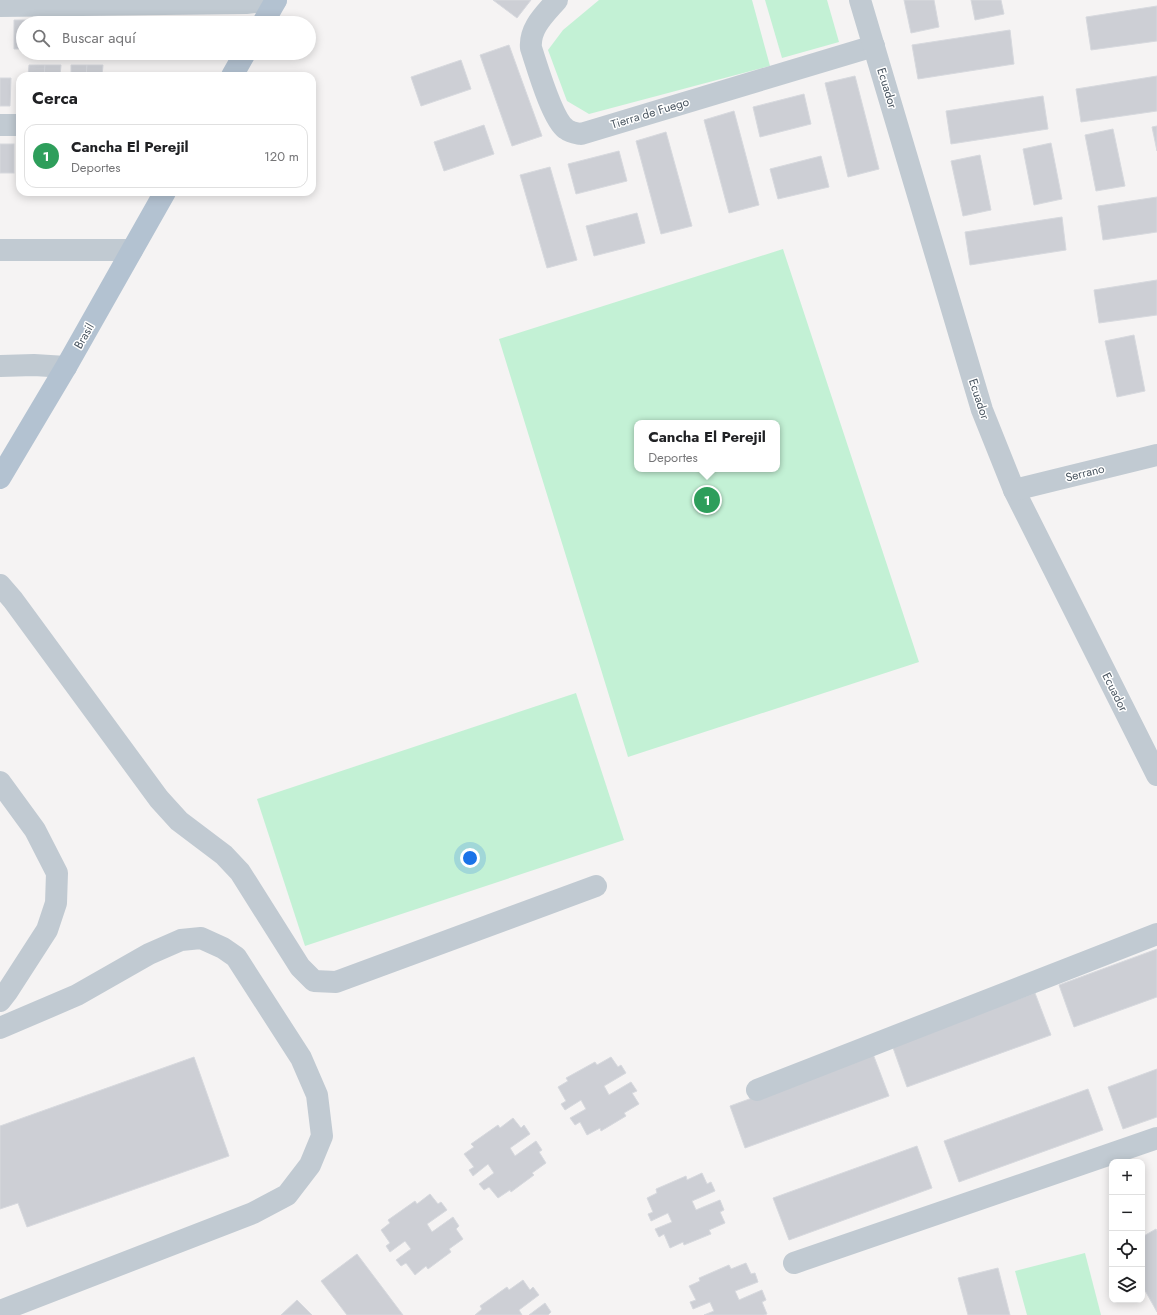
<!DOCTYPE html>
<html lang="es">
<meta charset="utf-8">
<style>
body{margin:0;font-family:Jost,sans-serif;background:#f2f2f2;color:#202124}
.controls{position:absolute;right:12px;bottom:12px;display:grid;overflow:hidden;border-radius:8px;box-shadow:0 2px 10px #0003}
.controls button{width:36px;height:36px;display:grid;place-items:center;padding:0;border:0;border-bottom:1px solid #e0e0e0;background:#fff;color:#202124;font:20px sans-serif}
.you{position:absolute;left:470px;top:858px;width:14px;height:14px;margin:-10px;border:3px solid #fff;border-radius:50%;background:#1a73e8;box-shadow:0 0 0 6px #1a73e833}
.badge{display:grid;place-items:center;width:26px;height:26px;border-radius:50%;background:#1a73e8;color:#fff;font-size:13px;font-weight:700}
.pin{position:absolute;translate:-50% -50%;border:2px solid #fff;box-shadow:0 1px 4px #0006}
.popup{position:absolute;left:634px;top:420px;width:146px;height:52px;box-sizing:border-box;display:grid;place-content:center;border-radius:8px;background:#fff;filter:drop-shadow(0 1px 3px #0005);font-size:13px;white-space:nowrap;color:#757577}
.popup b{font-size:15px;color:#202124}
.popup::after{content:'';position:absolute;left:50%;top:100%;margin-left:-8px;border:8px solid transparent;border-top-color:#fff}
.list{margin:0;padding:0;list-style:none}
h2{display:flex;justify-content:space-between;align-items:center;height:52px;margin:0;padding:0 16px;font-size:17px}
h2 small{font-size:13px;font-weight:400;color:#757577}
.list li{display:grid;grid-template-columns:26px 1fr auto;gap:12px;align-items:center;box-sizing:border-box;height:64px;margin:0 8px 8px;padding:0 8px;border:1px solid #e0e0e0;border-radius:12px}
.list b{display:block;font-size:15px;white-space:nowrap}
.list p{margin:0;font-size:13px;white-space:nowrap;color:#757577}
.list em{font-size:13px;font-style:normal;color:#757577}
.icon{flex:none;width:22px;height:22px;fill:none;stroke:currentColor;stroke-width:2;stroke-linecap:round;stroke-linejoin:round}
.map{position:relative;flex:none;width:1157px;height:1315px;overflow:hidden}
.search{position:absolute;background:#fff;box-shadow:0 2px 10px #0003;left:16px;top:16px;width:300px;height:44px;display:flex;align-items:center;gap:10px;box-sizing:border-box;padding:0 14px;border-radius:22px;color:#757577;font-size:15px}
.panel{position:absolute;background:#fff;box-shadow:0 2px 10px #0003;left:16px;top:72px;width:300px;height:124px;border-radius:12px}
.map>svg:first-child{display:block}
</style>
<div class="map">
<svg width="1157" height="1315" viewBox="0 0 1157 1315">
<rect width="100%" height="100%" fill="#f5f3f3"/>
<g fill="#c3f1d5" fill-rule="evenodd">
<path d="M599 0H752L770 66 589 114 567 101 548 50 563 30Z"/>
<path d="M765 0H827L839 42 782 58Z"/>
<path d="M783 249 919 662 628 757 499 339ZM637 423H777V469H637Z"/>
<path d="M576 693 624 840 305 946 257 799Z"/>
<path d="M1085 1253 1101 1315H1027L1015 1271Z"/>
</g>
<g fill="#cdcfd5" stroke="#d7d9de">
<path d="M493 0H531L517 18Z"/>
<path d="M904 0H934L939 27 911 33Z"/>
<path d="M971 0H1001L1004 14 975 20Z"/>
<path d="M1157 6V41L1091 50 1086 17Z"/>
<path d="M14 20H30V23H23V49H14Z"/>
<path d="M30 20 46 21V23H30Z"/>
<path d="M60 20 76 21V23H60Z"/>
<rect x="99" y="21" width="25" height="2"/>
<rect x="124" y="21" width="23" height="2"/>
<path d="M1010 30 1014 64 918 79 912 45Z"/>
<path d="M509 45 542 136 512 146 480 55Z"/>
<path d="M461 60 471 89 421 106 411 77Z"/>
<path d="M29 65H45L44 76H28Z"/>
<path d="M45 65H61L60 76H44Z"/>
<path d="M71 65H87L86 76H71Z"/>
<path d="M87 65H103L102 76H86Z"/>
<path d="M855 76 879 169 848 177 825 83Z"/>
<path d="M1157 76V111L1081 122 1076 89Z"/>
<path d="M0 78H11L10 106H0Z"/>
<path d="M804 94 811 124 760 137 753 107Z"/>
<path d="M1043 96 1048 129 951 144 946 111Z"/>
<path d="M734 111 759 205 729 213 704 120Z"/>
<path d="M484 125 494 154 444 171 434 142Z"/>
<path d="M1157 126V151L1152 127Z"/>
<path d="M1113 129 1125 186 1096 191 1085 135Z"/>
<path d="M666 132 692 226 661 234 636 141Z"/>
<path d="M1051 143 1062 199 1034 205 1023 149Z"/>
<rect x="0" y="144" width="14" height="29"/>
<path d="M619 151 627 181 576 194 568 164Z"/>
<path d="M980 155 991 210 963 216 951 161Z"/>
<path d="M821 156 829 187 778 199 770 169Z"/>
<path d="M550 167 577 260 547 268 520 175Z"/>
<path d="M1157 197V232L1103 240 1098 206Z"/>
<path d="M637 213 645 243 594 256 586 226Z"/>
<path d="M1062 217 1066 250 970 265 965 232Z"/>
<path d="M1157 280V315L1099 323 1094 290Z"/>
<path d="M1134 335 1145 391 1117 397 1105 341Z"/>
<path d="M1157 949V997L1074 1027 1059 985Z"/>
<path d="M1035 993 1051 1035 907 1087 892 1045Z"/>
<path d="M873 1054 889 1096 745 1148 730 1106Z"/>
<path d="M194 1057 229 1156 27 1227 18 1203 0 1209V1126Z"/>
<path d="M611 1057 618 1067 621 1065 626 1073 604 1086 609 1095 631 1082 637 1091 632 1093 639 1104 624 1113 626 1116 601 1131 600 1128 587 1135 580 1122 575 1125 570 1118 586 1109 581 1100 565 1110 561 1104 566 1101 558 1087 568 1081 566 1078 595 1062 597 1065Z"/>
<path d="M1157 1069V1117L1123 1129 1108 1087Z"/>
<path d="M1088 1089 1103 1130 959 1182 944 1141Z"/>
<path d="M513 1118 521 1128 524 1125 530 1134 510 1148 515 1156 536 1141 542 1150 539 1152 546 1163 532 1173 534 1175 511 1192 510 1190 498 1198 489 1187 484 1190 479 1184 494 1173 488 1164 473 1176 469 1170 474 1167 464 1154 474 1147 471 1144 498 1125 500 1128Z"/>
<path d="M917 1146 932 1188 789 1240 773 1198Z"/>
<path d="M702 1173 707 1184 711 1182 715 1191 692 1201 696 1210 720 1200 724 1210 720 1212 725 1223 709 1230 711 1234 684 1245 683 1242 670 1248 664 1234 659 1237 655 1229 672 1222 668 1213 651 1221 648 1214 653 1212 647 1198 657 1193 656 1189 686 1176 687 1180Z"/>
<path d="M430 1194 438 1204 441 1202 447 1210 427 1224 432 1232 453 1217 459 1226 456 1229 463 1239 449 1249 451 1252 428 1269 426 1266 415 1275 406 1263 401 1266 396 1260 411 1249 405 1241 390 1252 386 1246 390 1243 381 1230 390 1223 388 1220 415 1201 417 1204Z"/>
<path d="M1156 1229 1157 1231V1312L1142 1285V1237Z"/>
<path d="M357 1254 403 1315H347L321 1281Z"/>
<path d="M746 1263 751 1274 755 1273 758 1282 735 1291 739 1300 762 1290 766 1300 762 1302 767 1314 764 1315H704L714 1311 710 1302 693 1309 690 1302 696 1300 689 1286 700 1281 699 1278 729 1265 731 1269Z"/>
<path d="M998 1268 1010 1315H968L958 1278Z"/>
<path d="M523 1280 530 1290 533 1287 539 1295 519 1310 522 1315H475L482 1309 480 1306 507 1287 509 1290Z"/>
<path d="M297 1300 312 1315H281Z"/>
<path d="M545 1303 551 1312 548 1315H529Z"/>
</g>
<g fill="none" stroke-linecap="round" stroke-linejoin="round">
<g stroke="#c1cad2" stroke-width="22">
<path d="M557 0C545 14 529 28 531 48 537 66 552 119 566 129 571 133 575 133 581 134L874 46"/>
<path d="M860 0 982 410 1014 490 1157 775"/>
<path d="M0 6 246 3 276 0"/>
<path d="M0 125H20"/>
<path d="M0 250H132"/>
<path d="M0 366 34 365 66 367"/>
<path d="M1014 490 1157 455"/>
<path d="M0 585 13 600 159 799 179 821 224 855 240 872 300 967 314 981 336 982 596 886"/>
<path d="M0 782 35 830 57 873 56 903 47 930 7 992 0 1001"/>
<path d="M0 1028 77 995 149 954 181 940 201 938 223 948 236 957 301 1058 317 1095 322 1136 310 1165 287 1195 253 1213 0 1311"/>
<path d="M757 1090 1157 934"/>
<path d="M794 1263 1157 1138"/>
</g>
<g stroke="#b3c2d1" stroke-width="22">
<path d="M263 23 276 0"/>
<path d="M232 76 245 53"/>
<path d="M0 478 66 367 165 192"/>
</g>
</g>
<g text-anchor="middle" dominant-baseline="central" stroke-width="3" stroke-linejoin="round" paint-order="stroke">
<g font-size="12" fill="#4a5661" stroke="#fff">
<text transform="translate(887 88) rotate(73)">Ecuador</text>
<text transform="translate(650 113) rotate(-17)">Tierra de Fuego</text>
<text transform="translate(84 336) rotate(-60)">Brasil</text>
<text transform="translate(979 399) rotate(72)">Ecuador</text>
<text transform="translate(1085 473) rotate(-14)">Serrano</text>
<text transform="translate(1115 692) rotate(63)">Ecuador</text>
</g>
</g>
</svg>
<div class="controls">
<button>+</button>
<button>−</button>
<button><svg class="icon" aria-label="locate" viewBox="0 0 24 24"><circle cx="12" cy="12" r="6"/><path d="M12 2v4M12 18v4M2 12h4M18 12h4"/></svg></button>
<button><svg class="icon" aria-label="layers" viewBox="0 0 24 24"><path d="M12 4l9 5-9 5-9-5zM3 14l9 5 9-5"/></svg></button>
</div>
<div class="you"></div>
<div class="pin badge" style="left:707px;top:500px;background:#2e9e5b">1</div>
<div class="popup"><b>Cancha El Perejil</b>Deportes</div>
<div class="search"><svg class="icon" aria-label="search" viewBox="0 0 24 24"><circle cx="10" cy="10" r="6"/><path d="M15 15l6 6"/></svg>Buscar aquí</div>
<section class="panel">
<h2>Cerca<small></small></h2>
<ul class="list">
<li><span class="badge" style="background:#2e9e5b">1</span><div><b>Cancha El Perejil</b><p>Deportes</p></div><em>120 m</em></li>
</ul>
</section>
</div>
